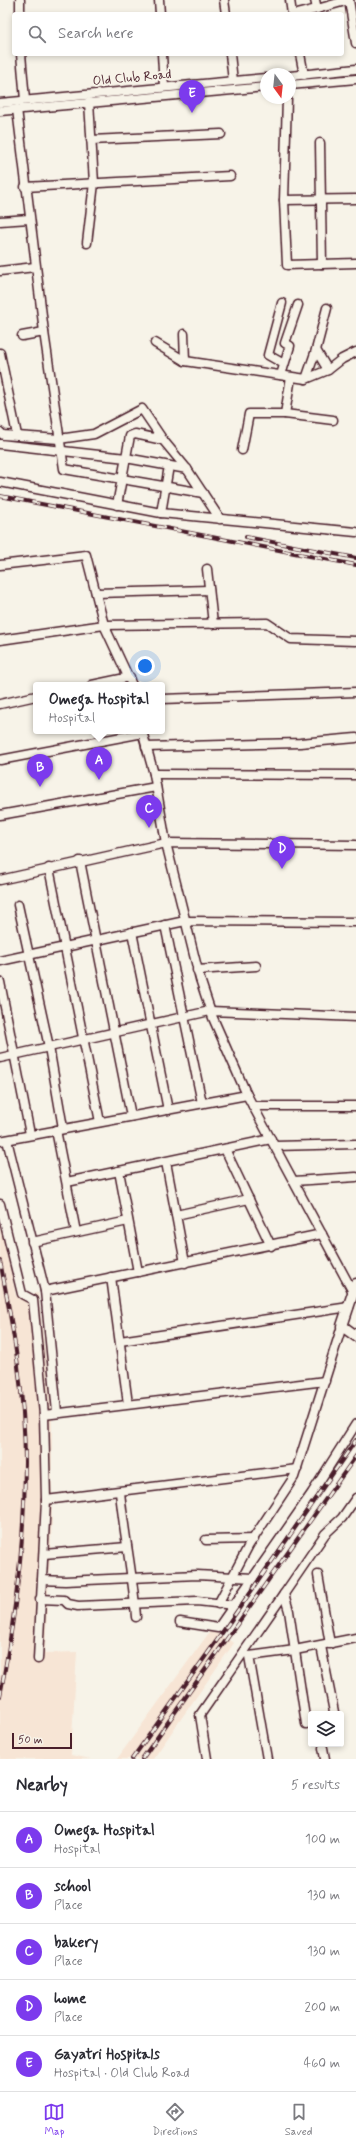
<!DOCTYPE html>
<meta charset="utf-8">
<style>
body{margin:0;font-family:Mynerve,sans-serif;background:#f7f7f7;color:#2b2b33}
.controls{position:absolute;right:12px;bottom:12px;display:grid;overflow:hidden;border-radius:4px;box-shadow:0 2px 6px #0003}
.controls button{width:36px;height:36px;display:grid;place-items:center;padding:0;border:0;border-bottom:1px solid #e1e1e2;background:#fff;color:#2b2b33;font:20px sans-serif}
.compass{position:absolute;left:260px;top:68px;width:36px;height:36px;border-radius:50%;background:#fff;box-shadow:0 2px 6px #0003;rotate:165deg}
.scale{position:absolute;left:12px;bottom:10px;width:60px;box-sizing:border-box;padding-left:4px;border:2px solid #4a1f2b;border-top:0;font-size:11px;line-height:14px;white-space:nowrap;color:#4a1f2b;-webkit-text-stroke:3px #f7f3e8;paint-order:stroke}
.you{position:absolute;left:145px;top:666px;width:14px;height:14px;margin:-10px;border:3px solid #fff;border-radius:50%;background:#1a73e8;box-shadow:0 0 0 6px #1a73e833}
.badge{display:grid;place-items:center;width:26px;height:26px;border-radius:50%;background:#7c3aed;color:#fff;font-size:13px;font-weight:700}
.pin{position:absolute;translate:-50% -33px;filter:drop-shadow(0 1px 2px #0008)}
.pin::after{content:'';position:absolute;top:21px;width:14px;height:12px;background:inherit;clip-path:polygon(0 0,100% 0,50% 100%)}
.popup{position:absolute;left:33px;top:682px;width:132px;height:52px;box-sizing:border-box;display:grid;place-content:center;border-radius:4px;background:#fff;filter:drop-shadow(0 1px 3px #0005);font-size:13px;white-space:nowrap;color:#7c7c81}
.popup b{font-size:15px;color:#2b2b33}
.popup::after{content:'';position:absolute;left:50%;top:100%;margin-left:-8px;border:8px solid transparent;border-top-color:#fff}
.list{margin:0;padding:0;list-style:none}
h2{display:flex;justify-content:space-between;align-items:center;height:52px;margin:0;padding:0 16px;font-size:17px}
h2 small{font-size:13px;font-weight:400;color:#7c7c81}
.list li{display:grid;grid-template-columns:26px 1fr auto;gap:12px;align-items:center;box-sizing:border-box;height:56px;padding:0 16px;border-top:1px solid #e1e1e2}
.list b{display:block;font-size:15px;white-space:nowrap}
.list p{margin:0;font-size:13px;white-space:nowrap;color:#7c7c81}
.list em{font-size:13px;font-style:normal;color:#7c7c81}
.icon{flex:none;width:22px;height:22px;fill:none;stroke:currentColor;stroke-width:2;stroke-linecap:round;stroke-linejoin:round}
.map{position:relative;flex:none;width:356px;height:1759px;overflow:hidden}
.search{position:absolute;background:#fff;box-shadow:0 2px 6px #0003;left:12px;right:12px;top:12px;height:44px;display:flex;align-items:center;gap:10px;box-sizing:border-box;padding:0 14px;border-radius:4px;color:#7c7c81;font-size:15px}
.sheet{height:332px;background:#fff}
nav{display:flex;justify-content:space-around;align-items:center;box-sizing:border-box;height:56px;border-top:1px solid #e1e1e2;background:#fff;font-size:11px;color:#7c7c81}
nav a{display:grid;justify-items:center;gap:2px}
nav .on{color:#7c3aed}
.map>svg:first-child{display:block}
</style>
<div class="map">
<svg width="356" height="1759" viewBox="0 0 356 1759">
<rect width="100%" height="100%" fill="#f7f3e8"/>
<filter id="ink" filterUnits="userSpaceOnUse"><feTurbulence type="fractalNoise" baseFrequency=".025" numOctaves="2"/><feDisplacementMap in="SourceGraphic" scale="8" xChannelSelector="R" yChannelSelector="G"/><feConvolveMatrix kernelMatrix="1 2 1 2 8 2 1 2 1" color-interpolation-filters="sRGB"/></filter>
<g filter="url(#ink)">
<g fill="#f7e5d5">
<path d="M0 1218 16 1296 38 1293 52 1410V1522L45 1653 77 1652 71 1755 91 1759H0Z"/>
<path d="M211 1630 234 1643 153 1759H117Z"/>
</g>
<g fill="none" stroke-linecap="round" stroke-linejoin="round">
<defs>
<g id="minor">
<path d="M20 0V14"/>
<path d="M159 0 160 14"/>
<path d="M224 0 226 14"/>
<path d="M290 0 292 14"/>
<path d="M315 0 317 9 349 0"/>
<path d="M349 0 356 43"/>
<path d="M297 14 317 9"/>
<path d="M21 54 25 100"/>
<path d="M162 54 164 87"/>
<path d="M230 54 233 81"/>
<path d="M300 54 304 75"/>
<path d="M290 76 356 69"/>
<path d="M290 85 356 79"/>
<path d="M287 98 284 200 287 265 356 263"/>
<path d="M0 103 266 78"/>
<path d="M17 109 44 332 64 469 203 493"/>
<path d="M0 111 266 87"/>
<path d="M91 140 221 134"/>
<path d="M320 143 322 264"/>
<path d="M25 187 230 176"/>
<path d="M284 200 356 199"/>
<path d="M0 221 29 219"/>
<path d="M87 243 94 183 89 102"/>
<path d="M0 271 35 267"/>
<path d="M282 303 268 355 284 364"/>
<path d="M184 334 185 361"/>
<path d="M22 336 44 332"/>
<path d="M155 343 185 361 306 379 328 370 342 359 356 352"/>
<path d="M316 350 328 370"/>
<path d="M0 353 17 435"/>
<path d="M281 375 290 346 285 343 298 305"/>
<path d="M306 379 316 350 327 308"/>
<path d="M285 414 291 377"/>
<path d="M0 432 3 435 59 439 94 434 142 409 163 440 187 469 220 519"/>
<path d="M0 444 126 458 187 469"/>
<path d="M242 450 249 414H285L333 420"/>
<path d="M0 482 161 513 356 532"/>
<path d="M117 505 130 436 135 434 163 440"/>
<path d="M161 513 169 466"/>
<path d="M0 565 86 555 104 625 132 685"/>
<path d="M207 569 213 624"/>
<path d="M96 593 209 590"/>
<path d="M0 640 104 625 267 623 291 639 356 641"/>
<path d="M92 685 130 677"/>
<path d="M162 699 356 692"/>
<path d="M0 704 36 696"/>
<path d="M142 731 154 774 166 843 200 979 213 1018 247 1095 353 1292"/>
<path d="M146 747 300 743 356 738"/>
<path d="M0 760 143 733"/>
<path d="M154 774 356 775"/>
<path d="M0 815 156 787"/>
<path d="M80 861 131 1116"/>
<path d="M49 868 100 1122"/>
<path d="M0 880 166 843 356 845"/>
<path d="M18 905 49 1047 63 1128"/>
<path d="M165 925 202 1103"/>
<path d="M132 932 168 1110"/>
<path d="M0 961 185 921 356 922"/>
<path d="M197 970 256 966"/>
<path d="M0 982 30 1134"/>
<path d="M0 1058 210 1011 356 1017"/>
<path d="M253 1106H356"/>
<path d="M56 1130 76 1232"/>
<path d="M7 1140 45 1291 57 1412"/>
<path d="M0 1141 247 1095"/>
<path d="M275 1146 356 1144"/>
<path d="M225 1149 271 1246"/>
<path d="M166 1162 185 1263"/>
<path d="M119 1171 138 1272"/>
<path d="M294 1181 356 1177"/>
<path d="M67 1182 271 1139"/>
<path d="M0 1204 22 1294 33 1300 44 1415 46 1500 38 1659"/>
<path d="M176 1215 249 1199"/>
<path d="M32 1242 128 1221"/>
<path d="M111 1277 128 1404"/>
<path d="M45 1291 322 1234"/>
<path d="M120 1341 349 1307"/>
<path d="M44 1415 325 1381"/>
<path d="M120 1492C124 1534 133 1575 136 1617"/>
<path d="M46 1500 297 1469"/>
<path d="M206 1540 254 1539"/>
<path d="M44 1554 127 1547"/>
<path d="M318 1575 330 1644"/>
<path d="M42 1580 65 1581 197 1575 253 1578"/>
<path d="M40 1599 64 1600 68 1604 78 1606 197 1601 234 1605"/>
<path d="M218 1604 249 1545 294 1477 342 1326"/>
<path d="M180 1622 218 1628 312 1493 356 1424"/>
<path d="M321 1646 334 1712"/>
<path d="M306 1724 289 1611 284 1594 325 1534 342 1518 356 1498"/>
<path d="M323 1748 325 1759"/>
<path d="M207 1759 200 1715 284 1594"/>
<path d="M267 1759 249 1656 295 1650 356 1638"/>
</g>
<path id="major" d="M356 1284 342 1326 356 1336"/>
</defs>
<use href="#minor" stroke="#4a1f2b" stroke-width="11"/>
<use href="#major" stroke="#4a1f2b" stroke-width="13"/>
<use href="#minor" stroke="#f7f3e8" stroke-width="8"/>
<use href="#major" stroke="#f7f3e8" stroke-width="10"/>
<defs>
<g id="rail">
<path d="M0 496 356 565"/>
<path d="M246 537 356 558"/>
<path d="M0 1261C13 1327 25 1395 25 1462 25 1541 15 1619 0 1696"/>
<path d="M132 1759 220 1636 356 1440"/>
<path d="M142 1759 356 1456"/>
</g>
</defs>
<use href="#rail" stroke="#4a1f2b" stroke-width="4"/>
<use href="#rail" stroke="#f7f3e8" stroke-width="2.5" stroke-dasharray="8" stroke-linecap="butt"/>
</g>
</g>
<g text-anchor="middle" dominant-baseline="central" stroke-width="4" stroke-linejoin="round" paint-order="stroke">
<g font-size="13" fill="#4a1f2b" stroke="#f7f3e8">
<text transform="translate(132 78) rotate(-5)">Old Club Road</text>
</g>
</g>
</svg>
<div class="controls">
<button><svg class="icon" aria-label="layers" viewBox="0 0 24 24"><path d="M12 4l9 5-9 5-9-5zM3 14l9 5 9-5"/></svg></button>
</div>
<svg class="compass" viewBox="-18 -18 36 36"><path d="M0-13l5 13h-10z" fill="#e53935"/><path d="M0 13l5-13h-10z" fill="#7c7c81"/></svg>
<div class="scale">50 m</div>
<div class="you"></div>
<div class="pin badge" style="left:99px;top:780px">A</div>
<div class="popup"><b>Omega Hospital</b>Hospital</div>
<div class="pin badge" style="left:40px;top:787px">B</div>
<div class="pin badge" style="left:149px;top:828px">C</div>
<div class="pin badge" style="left:282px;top:869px">D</div>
<div class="pin badge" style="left:192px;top:113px">E</div>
<div class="search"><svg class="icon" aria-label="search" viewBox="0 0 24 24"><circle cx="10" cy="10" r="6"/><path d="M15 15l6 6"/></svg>Search here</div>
</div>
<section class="sheet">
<h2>Nearby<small>5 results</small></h2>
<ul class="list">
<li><span class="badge">A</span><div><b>Omega Hospital</b><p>Hospital</p></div><em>100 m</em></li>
<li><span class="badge">B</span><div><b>school</b><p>Place</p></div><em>130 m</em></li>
<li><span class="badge">C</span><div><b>bakery</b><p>Place</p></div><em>130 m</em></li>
<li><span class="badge">D</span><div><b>home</b><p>Place</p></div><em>200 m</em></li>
<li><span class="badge">E</span><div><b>Gayatri Hospitals</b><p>Hospital · Old Club Road</p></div><em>460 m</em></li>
</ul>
</section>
<nav>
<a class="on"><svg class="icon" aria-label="map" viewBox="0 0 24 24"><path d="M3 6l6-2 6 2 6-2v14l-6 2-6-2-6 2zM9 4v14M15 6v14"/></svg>Map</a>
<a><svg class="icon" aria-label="directions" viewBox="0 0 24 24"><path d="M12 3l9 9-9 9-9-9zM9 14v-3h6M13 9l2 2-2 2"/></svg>Directions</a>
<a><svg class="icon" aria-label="saved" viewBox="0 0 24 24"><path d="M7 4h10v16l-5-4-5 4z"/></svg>Saved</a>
</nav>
